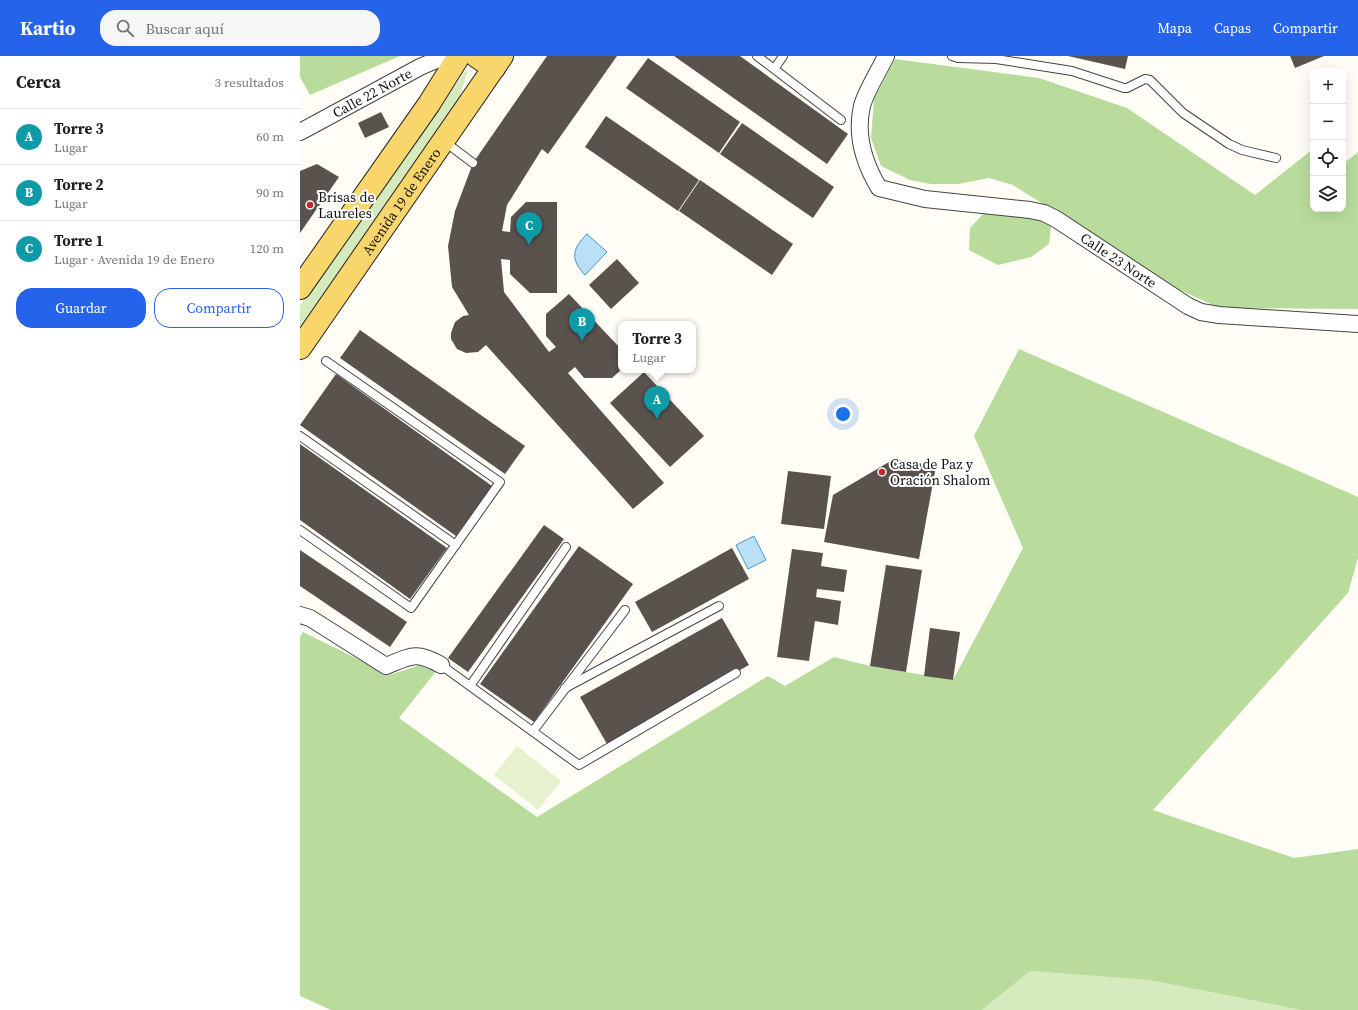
<!DOCTYPE html>
<html lang="es">
<meta charset="utf-8">
<style>
body{margin:0;font-family:"Source Serif 4",serif;background:#f6f6f6;color:#202124}
.controls{position:absolute;right:12px;top:12px;display:grid;overflow:hidden;border-radius:8px;box-shadow:0 4px 16px #0002}
.controls button{width:36px;height:36px;display:grid;place-items:center;padding:0;border:0;border-bottom:1px solid #e0e0e0;background:#fff;color:#202124;font:20px sans-serif}
.you{position:absolute;left:543px;top:358px;width:14px;height:14px;margin:-10px;border:3px solid #fff;border-radius:50%;background:#1a73e8;box-shadow:0 0 0 6px #1a73e833}
.badge{display:grid;place-items:center;width:26px;height:26px;border-radius:50%;background:#2563eb;color:#fff;font-size:13px;font-weight:700}
.pin{position:absolute;translate:-50% -33px;filter:drop-shadow(0 1px 2px #0008)}
.pin::after{content:'';position:absolute;top:21px;width:14px;height:12px;background:inherit;clip-path:polygon(0 0,100% 0,50% 100%)}
.popup{position:absolute;left:318px;top:265px;width:78px;height:52px;box-sizing:border-box;display:grid;place-content:center;border-radius:8px;background:#fff;filter:drop-shadow(0 1px 3px #0005);font-size:13px;white-space:nowrap;color:#757577}
.popup b{font-size:15px;color:#202124}
.popup::after{content:'';position:absolute;left:50%;top:100%;margin-left:-8px;border:8px solid transparent;border-top-color:#fff}
.list{margin:0;padding:0;list-style:none}
h2{display:flex;justify-content:space-between;align-items:center;height:52px;margin:0;padding:0 16px;font-size:17px}
h2 small{font-size:13px;font-weight:400;color:#757577}
.list li{display:grid;grid-template-columns:26px 1fr auto;gap:12px;align-items:center;box-sizing:border-box;height:56px;padding:0 16px;border-top:1px solid #e0e0e0}
.list b{display:block;font-size:15px;white-space:nowrap}
.list p{margin:0;font-size:13px;white-space:nowrap;color:#757577}
.list em{font-size:13px;font-style:normal;color:#757577}
.actions{display:flex;gap:8px;padding:12px 16px}
.actions a{flex:1;padding:9px 0;border:1px solid #2563eb;border-radius:16px;text-align:center;font-size:14px;color:#2563eb}
.actions .main{background:#2563eb;color:#fff}
.icon{flex:none;width:22px;height:22px;fill:none;stroke:currentColor;stroke-width:2;stroke-linecap:round;stroke-linejoin:round}
.map{position:relative;flex:none;width:1058px;height:954px;overflow:hidden}
header{display:flex;align-items:center;gap:24px;box-sizing:border-box;height:56px;padding:0 20px;background:#2563eb;color:#fff}
header strong{font-size:19px}
nav{display:flex;gap:22px;margin-inline-start:auto;font-size:14px}
.search{width:280px;height:36px;background:#f6f6f6;display:flex;align-items:center;gap:10px;box-sizing:border-box;padding:0 14px;border-radius:16px;color:#757577;font-size:15px}
main{display:flex}
aside{flex:1;background:#fff}
.map>svg:first-child{display:block}
</style>
<header>
<strong>Kartio</strong>
<div class="search"><svg class="icon" aria-label="search" viewBox="0 0 24 24"><circle cx="10" cy="10" r="6"/><path d="M15 15l6 6"/></svg>Buscar aquí</div>
<nav><a>Mapa</a><a>Capas</a><a>Compartir</a></nav>
</header>
<main>
<aside>
<h2>Cerca<small>3 resultados</small></h2>
<ul class="list">
<li><span class="badge" style="background:#0f9aa8">A</span><div><b>Torre 3</b><p>Lugar</p></div><em>60 m</em></li>
<li><span class="badge" style="background:#0f9aa8">B</span><div><b>Torre 2</b><p>Lugar</p></div><em>90 m</em></li>
<li><span class="badge" style="background:#0f9aa8">C</span><div><b>Torre 1</b><p>Lugar · Avenida 19 de Enero</p></div><em>120 m</em></li>
</ul>
<div class="actions"><a class="main">Guardar</a><a>Compartir</a></div>
</aside>
<div class="map">
<svg width="1058" height="954" viewBox="0 0 1058 954">
<rect width="100%" height="100%" fill="#fffdf5"/>
<g fill="#d5ebbd">
<path d="M169 10 158 47 0 273V249Z"/>
<path d="M730 915 849 924 1001 954H682Z"/>
</g>
<g fill="#b9dc9c">
<path d="M0 0H100L10 39 0 21Z"/>
<path d="M595 3 739 22 827 52 955 139 1013 93V153H1043V108L1058 96V253L919 252 878 233 713 129 689 122 658 128H631L610 124 581 110 571 82 574 43Z"/>
<path d="M684 157 735 160 751 170 749 188 731 201 698 209 669 194 670 172Z"/>
<path d="M719 293 1058 441V502L1048 537 853 754 994 802 1058 793V954H1001L849 924 730 915 682 954H31L0 940V581L3 576 80 614 92 618 121 609H141L99 662 237 761 468 620 485 630 534 601 570 610 653 624 723 492 674 380Z"/>
</g>
<path fill="#e6f2cf" d="M217 690 261 725 238 754 194 719Z"/>
<g fill="#b9e0f7" stroke="#3f96cf">
<path d="M287 178 307 196 285 219C270 203 272 193 287 178Z"/>
<path d="M454 480 466 504 448 513 436 489Z"/>
</g>
<g fill="#5a524d">
<path d="M247 0H317L248 98 242 93 207 149 202 175 210 176 211 161 226 146H257V237H230L210 218V204L201 203 204 236 249 296 256 291 246 280V258L269 238 321 293V314L312 322H284L275 311 268 317 364 427 333 453 186 289 178 296 166 297 157 293 151 283V277L155 266 163 260 169 259 152 231 148 190 155 155 173 107Z"/>
<path d="M374 0H440L548 78 527 108Z"/>
<path d="M768 0H828L825 13Z"/>
<path d="M990 0H1024L995 12Z"/>
<path d="M348 2 440 66 419 97 326 32Z"/>
<path d="M81 56 89 71 65 82 58 67Z"/>
<path d="M306 60 399 124 378 155 285 91Z"/>
<path d="M442 67 534 131 513 162 420 98Z"/>
<path d="M17 108 39 121 0 177V115Z"/>
<path d="M400 124 493 188 472 219 379 155Z"/>
<path d="M317 203 339 227 311 253 289 229Z"/>
<path d="M60 274 225 390 205 418 40 302Z"/>
<path d="M344 316 404 380 370 411 310 347Z"/>
<path d="M36 318 192 430 156 480 0 369Z"/>
<path d="M0 388 147 492 110 543 0 464Z"/>
<path d="M594 403 636 410 619 503 524 486 533 439Z"/>
<path d="M488 415 531 420 524 473 481 468Z"/>
<path d="M244 469 264 483 168 616 148 602Z"/>
<path d="M279 490 333 528 234 666 180 628Z"/>
<path d="M432 492 449 523 352 576 335 546Z"/>
<path d="M492 493 523 497 521 510 547 514 544 536 517 533 516 541 541 545 538 569 515 565 509 605 477 601Z"/>
<path d="M0 494 107 566 90 591 0 530Z"/>
<path d="M586 509 622 514 606 616 570 610Z"/>
<path d="M422 562 449 609 307 688 280 641Z"/>
<path d="M630 572 660 576 653 624 624 620Z"/>
</g>
<g fill="none" stroke-linecap="round" stroke-linejoin="round">
<defs>
<g id="service">
<path d="M457 0 541 64"/>
<path d="M652 0 658 2 696 3 772 15 824 32H827L845 23 850 24 883 57 929 88 942 94 976 102"/>
<path d="M475 12 483 0"/>
<path d="M145 86 173 107"/>
<path d="M0 380 156 489"/>
<path d="M0 474 111 552 200 426 26 305"/>
<path d="M141 609 279 709 436 617"/>
<path d="M170 630 266 491"/>
<path d="M265 632 419 550"/>
<path d="M233 675 325 554"/>
</g>
<g id="minor">
<path id="s1" d="M586 0C579 15 566 35 562 50 555 80 564 107 579 132L625 143 730 154 744 157 756 163 888 250 901 256 919 259 1058 268"/>
<path id="s2" d="M0 76 120 11 146 0"/>
<path d="M0 559 10 562 86 610C111 600 116 595 141 609"/>
</g>
<g id="primary">
<path d="M176 0 194 12"/>
<path d="M0 232 129 48 159 0"/>
<path id="s3" d="M0 292 202 0"/>
</g>
</defs>
<use href="#service" stroke="#444" stroke-width="10"/>
<use href="#minor" stroke="#444" stroke-width="18"/>
<use href="#primary" stroke="#222" stroke-width="24"/>
<use href="#service" stroke="#fff" stroke-width="8"/>
<use href="#minor" stroke="#fff" stroke-width="16"/>
<use href="#primary" stroke="#f9d66b" stroke-width="22"/>
</g>
<g fill="#c4262e" stroke="#fff" stroke-width="1.5">
<circle cx="10" cy="149" r="4"/>
<circle cx="582" cy="416" r="4"/>
</g>
<g text-anchor="middle" dominant-baseline="central" stroke-width="4" stroke-linejoin="round" paint-order="stroke">
<g font-size="14" fill="#111" stroke="#fff">
<text stroke="none"><textPath href="#s2" startOffset="82">Calle 22 Norte</textPath></text>
<text stroke="none"><textPath href="#s3" startOffset="178">Avenida 19 de Enero</textPath></text>
<text stroke="none"><textPath href="#s1" startOffset="397">Calle 23 Norte</textPath></text>
</g>
<g font-size="14" fill="#111" stroke="#fff" text-anchor="start">
<text x="18" y="141">Brisas de<tspan x="18" dy="16">Laureles</tspan></text>
<text x="590" y="408">Casa de Paz y<tspan x="590" dy="16">Oración Shalom</tspan></text>
</g>
</g>
</svg>
<div class="controls">
<button>+</button>
<button>−</button>
<button><svg class="icon" aria-label="locate" viewBox="0 0 24 24"><circle cx="12" cy="12" r="6"/><path d="M12 2v4M12 18v4M2 12h4M18 12h4"/></svg></button>
<button><svg class="icon" aria-label="layers" viewBox="0 0 24 24"><path d="M12 4l9 5-9 5-9-5zM3 14l9 5 9-5"/></svg></button>
</div>
<div class="you"></div>
<div class="pin badge" style="left:357px;top:363px;background:#0f9aa8">A</div>
<div class="popup"><b>Torre 3</b>Lugar</div>
<div class="pin badge" style="left:282px;top:285px;background:#0f9aa8">B</div>
<div class="pin badge" style="left:229px;top:189px;background:#0f9aa8">C</div>
</div>
</main>
